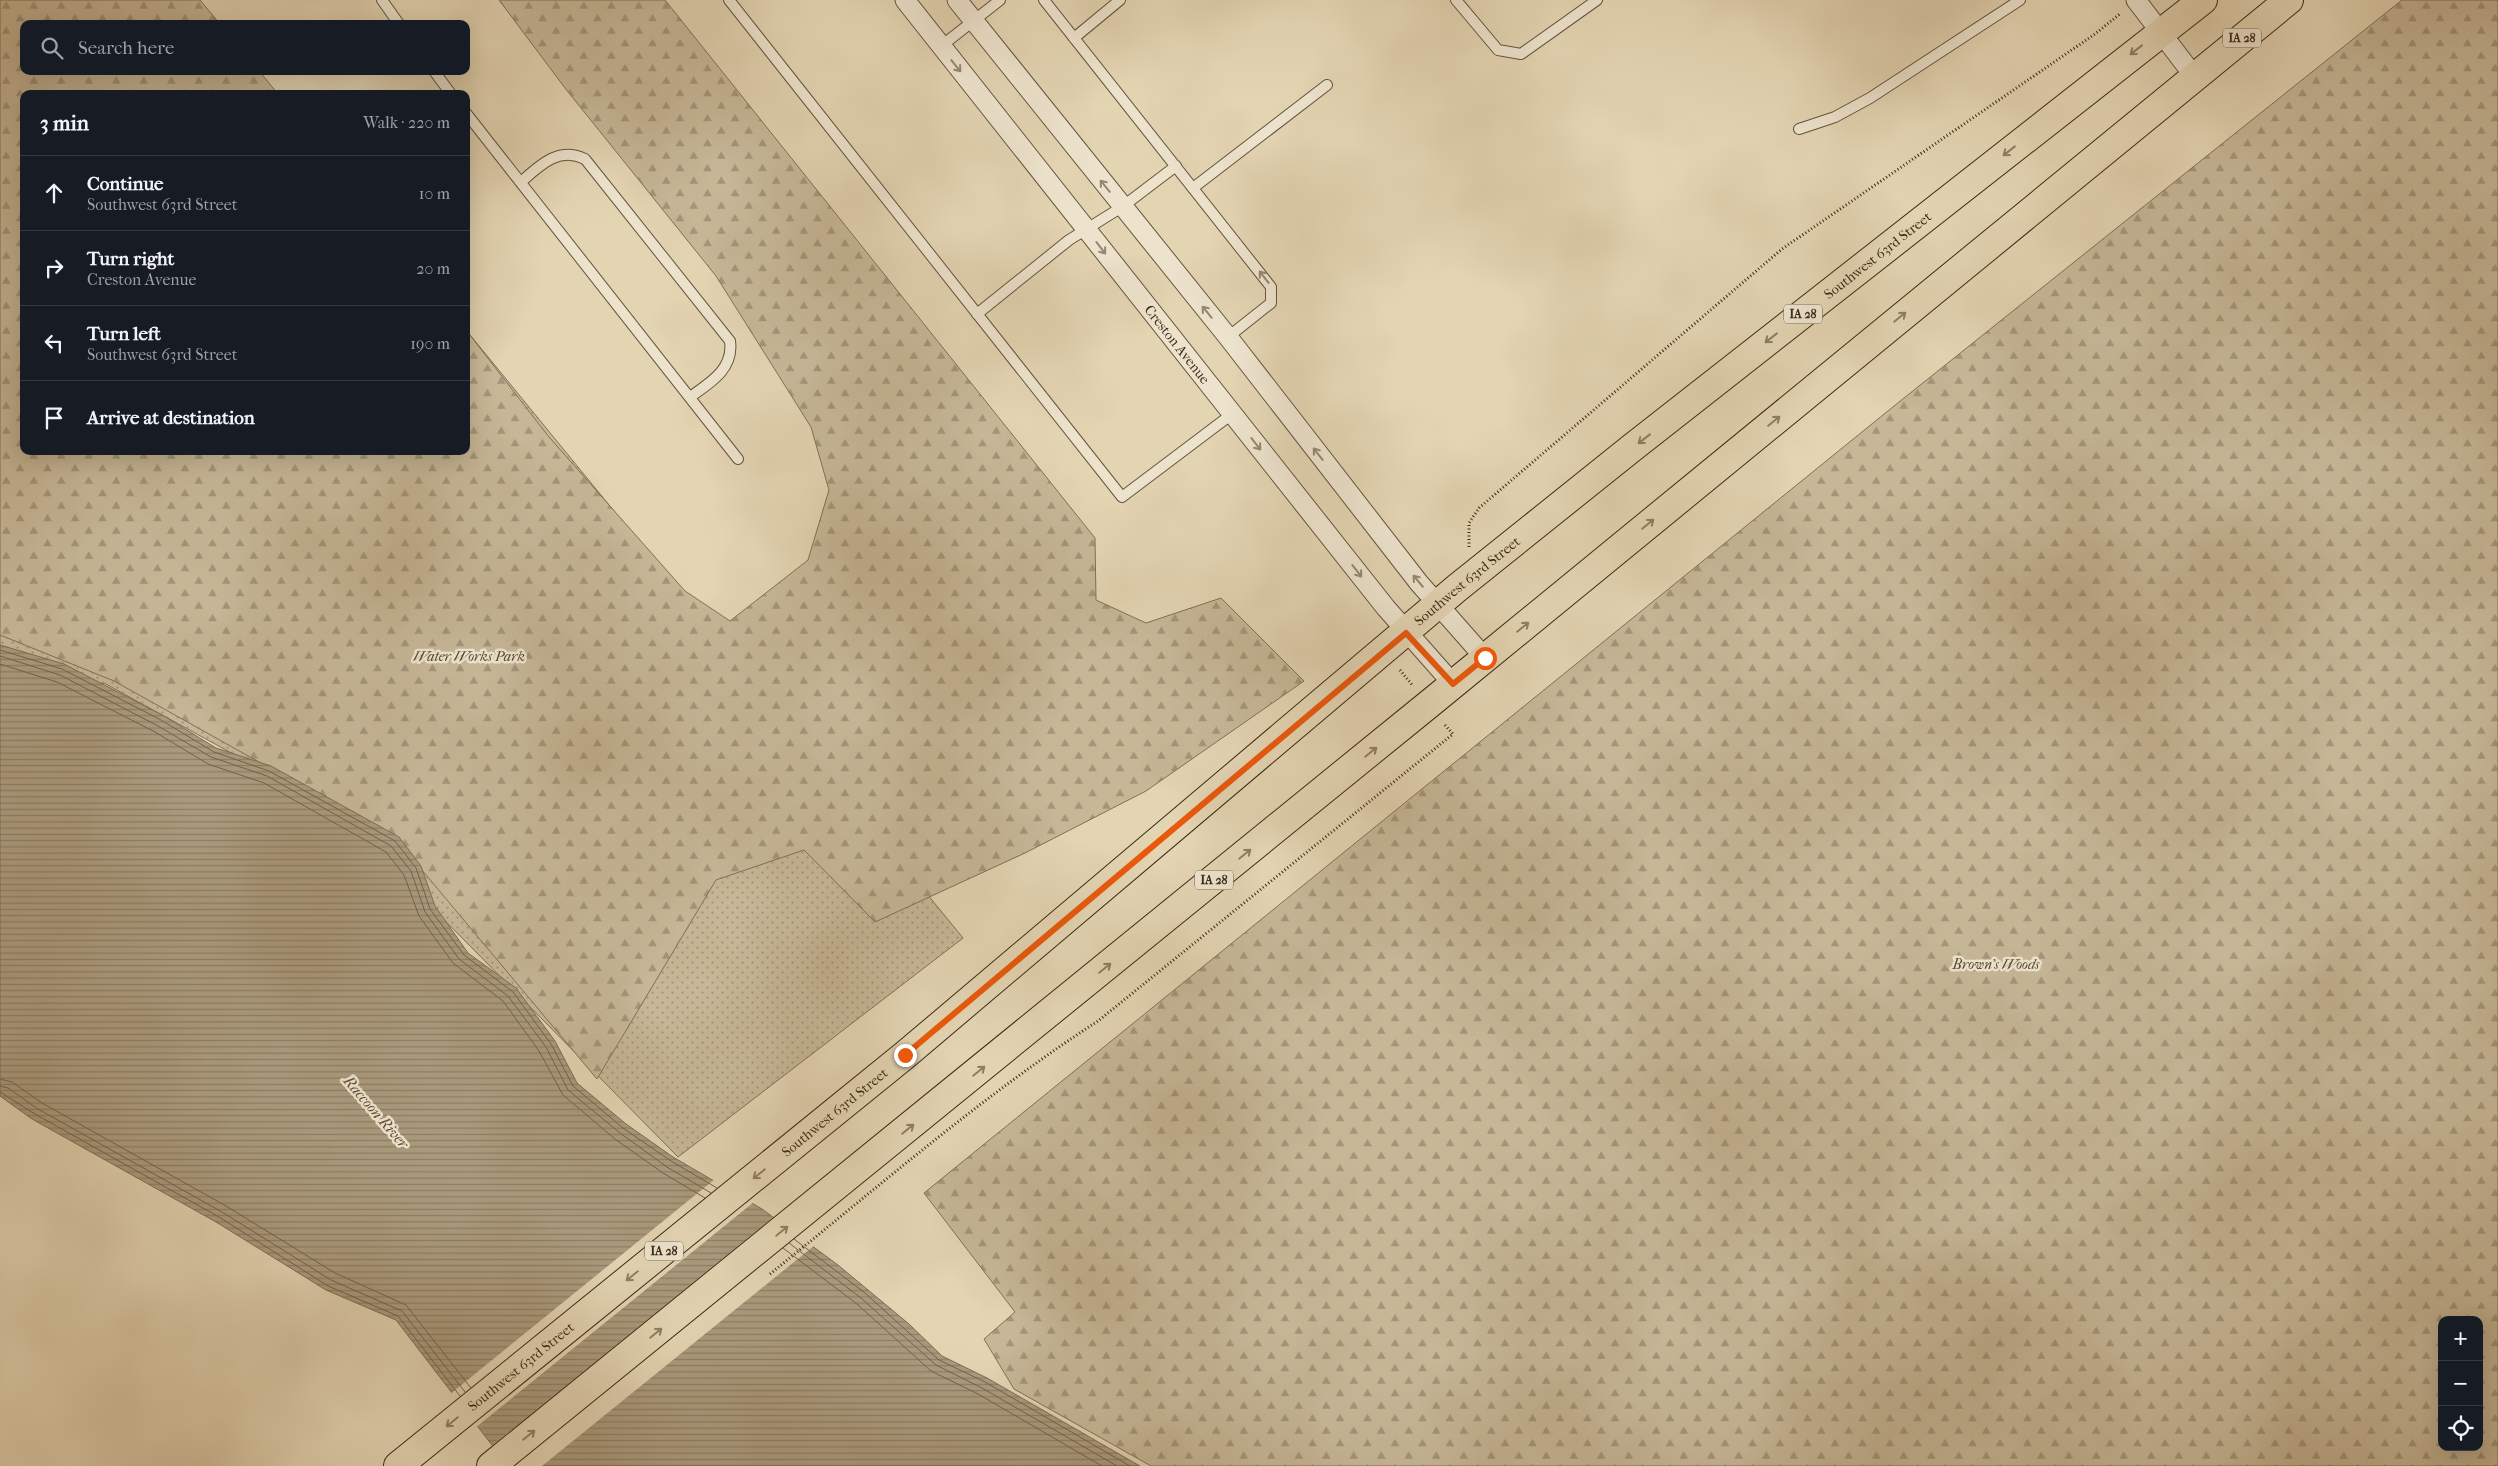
<!DOCTYPE html>
<meta charset="utf-8">
<style>
body{margin:0;font-family:"IM FELL French Canon",serif;background:#242831;color:#f1f3f6}
.controls{position:absolute;right:15px;bottom:15px;display:grid;overflow:hidden;border-radius:10px;box-shadow:0 5px 20px #0002}
.controls button{width:45px;height:45px;display:grid;place-items:center;padding:0;border:0;border-bottom:1px solid #363941;background:#171b24;color:#f1f3f6;font:25px sans-serif}
.stop{position:absolute;width:15px;height:15px;margin:-11px;border:4px solid #ea580c;border-radius:50%;background:#fff}
.stop.end{background:#ea580c;border-color:#fff;box-shadow:0 1px 5px #0008}
.list{margin:0;padding:0;list-style:none}
h2{display:flex;justify-content:space-between;align-items:center;height:65px;margin:0;padding:0 20px;font-size:21px}
h2 small{font-size:16px;font-weight:400;color:#9ea1a6}
.list li{display:grid;grid-template-columns:32px 1fr auto;gap:15px;align-items:center;box-sizing:border-box;height:75px;padding:0 20px;border-top:1px solid #363941}
.list b{display:block;font-size:19px;white-space:nowrap}
.list p{margin:0;font-size:16px;white-space:nowrap;color:#9ea1a6}
.list em{font-size:16px;font-style:normal;color:#9ea1a6}
.icon{flex:none;width:28px;height:28px;fill:none;stroke:currentColor;stroke-width:2;stroke-linecap:round;stroke-linejoin:round}
.map{position:relative;flex:none;width:2498px;height:1466px;overflow:hidden}
.search{position:absolute;background:#171b24;box-shadow:0 5px 20px #0002;left:20px;top:20px;width:450px;height:55px;display:flex;align-items:center;gap:12px;box-sizing:border-box;padding:0 18px;border-radius:10px;color:#9ea1a6;font-size:19px}
.panel{position:absolute;background:#171b24;box-shadow:0 5px 20px #0002;left:20px;top:90px;width:450px;height:365px;border-radius:10px}
.map>svg:first-child{display:block}
</style>
<div class="map">
<svg width="2498" height="1466" viewBox="0 0 2498 1466">
<defs>
<pattern id="grass-dots" width="8" height="8" patternUnits="userSpaceOnUse" patternTransform="scale(1.25)"><rect width="8" height="8" fill="#c6b797"/><path d="M2 2h.1M6 6h.1" fill="none" stroke="#a2957a" stroke-width="1.8" stroke-linecap="round"/></pattern>
<pattern id="forest-firs" width="22" height="20" patternUnits="userSpaceOnUse" patternTransform="scale(1.25)"><rect width="22" height="20" fill="#c6b797"/><path d="M5 1l3.5 6h-7zM16 11l3.5 6h-7z" fill="#a2957a"/></pattern>
<pattern id="water-rules" width="6" height="5" patternUnits="userSpaceOnUse" patternTransform="scale(1.25)"><rect width="6" height="5" fill="#aa9a7d"/><path d="M0 2.5h6" fill="none" stroke="#8b7e65"/></pattern>
</defs>
<rect width="100%" height="100%" fill="#e3d4b2"/>
<filter id="stains"><feTurbulence type="fractalNoise" baseFrequency=".004" numOctaves="4"/><feColorMatrix values="0 0 0 0 .2 0 0 0 0 .09 0 0 0 0 .02 0 0 0 .5 -.17"/></filter>
<radialGradient id="worn" r=".72"><stop offset=".6" stop-color="#630" stop-opacity="0"/><stop offset="1" stop-color="#630" stop-opacity=".3"/></radialGradient>
<path fill="url(#grass-dots)" stroke="#807056" d="M0 0 24 24V451H466V330L963 938 678 1157 337 811 104 683 9 725 0 721Z"/>
<g fill="url(#forest-firs)" stroke="#807056" fill-rule="evenodd">
<path d="M0 0H200L220 24H24V71H259L278 94H24V451H466V330L549 437 685 591 730 621 808 560 829 490 811 427 716 276 565 88 499 0H665L1095 538 1096 600 1146 623 1221 598 1304 681 1146 791 1025 853 875 922 804 850 716 880 597 1079 395 838 114 681 0 635Z"/>
<path d="M2402 0H2498V1466H1151L1014 1389 984 1339 1015 1312 924 1193 1894 406ZM2442 1320H2479V1447H2442Z"/>
</g>
<path fill="url(#water-rules)" stroke="#7d6d54" d="M0 645 64 664 164 716 216 748 271 766 399 837 421 866 435 906 468 953 516 988 555 1041 577 1083 626 1124 673 1157 762 1209 838 1265 909 1324 942 1356 987 1378 1140 1466H508L396 1320 326 1290 216 1222 32 1119 0 1096Z"/>
<g fill="#e3d4b2">
<path d="M715 1179 754 1202 475 1428 449 1395Z"/>
<path d="M775 1216 815 1245 542 1466H504L490 1447Z"/>
</g>
<g fill="none" stroke-linecap="round" stroke-linejoin="round">
<g stroke="#72624a" stroke-width="1">
<path d="M0 650 62 669 161 720 214 752 269 771 395 841 416 868 430 909 464 955 513 992 551 1044 573 1086 623 1128 671 1161 717 1188"/>
<path d="M0 656 60 675 158 726 211 757 267 776 391 846 411 871 425 912 459 959 508 996 546 1047 568 1090 620 1133 667 1167 711 1193"/>
<path d="M0 664 57 682 155 732 208 764 264 783 386 852 404 875 419 916 453 963 503 1001 539 1051 563 1095 615 1139 663 1173 705 1198"/>
<path d="M0 1079 12 1082 42 1103 226 1206 335 1273 406 1305 471 1388"/>
<path d="M0 1086 8 1088 38 1109 222 1212 331 1280 402 1311 465 1392"/>
<path d="M0 1092 35 1114 219 1217 328 1286 398 1316 460 1396"/>
<path d="M794 1239 865 1293 939 1360 985 1382 1130 1466"/>
<path d="M789 1243 861 1298 936 1365 982 1388 1117 1466"/>
<path d="M783 1248 857 1304 931 1371 978 1394 1102 1466"/>
</g>
<defs>
<g id="service">
<path d="M382 0 399 24"/>
<path d="M729 0 1122 497 1232 414"/>
<path d="M1044 0 1271 287V303L1228 337"/>
<path d="M1456 0 1498 50 1521 54 1597 0"/>
<path d="M1074 38 1120 0"/>
<path d="M940 47 1000 0"/>
<path d="M434 71 451 94"/>
<path d="M466 113 738 459"/>
<path d="M1799 129 1835 117 1870 98 2020 0"/>
<path d="M521 182C540 165 559 146 585 159L730 341C734 369 710 383 690 397"/>
<path d="M1193 188 1327 85"/>
<path d="M977 314 1069 240 1122 207 1176 166"/>
</g>
<g id="minor">
<path id="s1" d="M905 0 1386 608 1453 684"/>
<path d="M957 0 1228 337 1419 583 1485 658"/>
<path d="M2136 0 2194 76"/>
</g>
<g id="primary">
<path id="s2" d="M398 1466 905 1055 1457 588 1633 447 2203 0"/>
<path d="M491 1466 1434 700 2289 0"/>
</g>
</defs>
<use href="#service" stroke="#64543d" stroke-width="12"/>
<use href="#minor" stroke="#64543d" stroke-width="21"/>
<use href="#primary" stroke="#3a2916" stroke-width="30"/>
<g stroke="#3a2916" stroke-width="3" stroke-dasharray="1 2.5" stroke-linecap="butt">
<path d="M1469 547V523L1479 508 1782 249 2095 34 2121 13"/>
<path d="M1400 670 1413 686"/>
<path d="M770 1274C877 1188 982 1096 1098 1021L1453 734 1444 724"/>
</g>
<use href="#service" stroke="#ede3cd" stroke-width="10"/>
<use href="#minor" stroke="#ede3cd" stroke-width="19"/>
<use href="#primary" stroke="#e3d4b2" stroke-width="28"/>
</g>
<defs><path id="oneway-shaft" d="M-6 0H5M1.5-3L5.5 0L1.5 3" fill="none" stroke-width="1.6" stroke-linecap="round" stroke-linejoin="round" transform="scale(1.25)"/></defs>
<g stroke="#8e7e64">
<use href="#oneway-shaft" transform="translate(2136 50) rotate(142)"/>
<use href="#oneway-shaft" transform="translate(2009 151) rotate(142)"/>
<use href="#oneway-shaft" transform="translate(1900 317) rotate(-39)"/>
<use href="#oneway-shaft" transform="translate(1771 338) rotate(142)"/>
<use href="#oneway-shaft" transform="translate(1774 421) rotate(-39)"/>
<use href="#oneway-shaft" transform="translate(1644 439) rotate(142)"/>
<use href="#oneway-shaft" transform="translate(1648 524) rotate(-39)"/>
<use href="#oneway-shaft" transform="translate(1523 627) rotate(-39)"/>
<use href="#oneway-shaft" transform="translate(1371 752) rotate(-39)"/>
<use href="#oneway-shaft" transform="translate(1245 854) rotate(-39)"/>
<use href="#oneway-shaft" transform="translate(1105 968) rotate(-39)"/>
<use href="#oneway-shaft" transform="translate(979 1071) rotate(-39)"/>
<use href="#oneway-shaft" transform="translate(908 1129) rotate(-39)"/>
<use href="#oneway-shaft" transform="translate(759 1174) rotate(141)"/>
<use href="#oneway-shaft" transform="translate(782 1231) rotate(-39)"/>
<use href="#oneway-shaft" transform="translate(632 1276) rotate(141)"/>
<use href="#oneway-shaft" transform="translate(656 1333) rotate(-39)"/>
<use href="#oneway-shaft" transform="translate(452 1422) rotate(141)"/>
<use href="#oneway-shaft" transform="translate(529 1435) rotate(-39)"/>
</g>
<g stroke="#948672">
<use href="#oneway-shaft" transform="translate(956 66) rotate(51)"/>
<use href="#oneway-shaft" transform="translate(1105 186) rotate(-129)"/>
<use href="#oneway-shaft" transform="translate(1101 248) rotate(52)"/>
<use href="#oneway-shaft" transform="translate(1264 277) rotate(-128)"/>
<use href="#oneway-shaft" transform="translate(1207 312) rotate(-129)"/>
<use href="#oneway-shaft" transform="translate(1256 444) rotate(52)"/>
<use href="#oneway-shaft" transform="translate(1318 454) rotate(-128)"/>
<use href="#oneway-shaft" transform="translate(1357 571) rotate(52)"/>
<use href="#oneway-shaft" transform="translate(1418 581) rotate(-130)"/>
</g>
<g fill="none" stroke-linecap="round" stroke-linejoin="round">
<path stroke="#ea580c" stroke-width="6" d="M905 1055 1406 633 1453 684 1485 658"/>
</g>
<g text-anchor="middle" dominant-baseline="central" stroke-width="5" stroke-linejoin="round" paint-order="stroke">
<g fill="#ede3cd" stroke="#70614d" stroke-width="1">
<rect x="2223" y="28.5" width="38" height="19" rx="4"/>
<rect x="1784" y="304.5" width="38" height="19" rx="4"/>
<rect x="1195" y="870.5" width="38" height="19" rx="4"/>
<rect x="645" y="1241.5" width="38" height="19" rx="4"/>
</g>
<g font-size="12" font-weight="bold" fill="#3a2916">
<text x="2242" y="38">IA 28</text>
<text x="1803" y="314">IA 28</text>
<text x="1214" y="880">IA 28</text>
<text x="664" y="1251">IA 28</text>
</g>
<g font-size="14" fill="#3a2916" stroke="#ede3cd">
<text stroke="none"><textPath href="#s2" startOffset="1912">Southwest 63rd Street</textPath></text>
<text stroke="none"><textPath href="#s1" startOffset="439">Creston Avenue</textPath></text>
<text stroke="none"><textPath href="#s2" startOffset="1388">Southwest 63rd Street</textPath></text>
<text stroke="none"><textPath href="#s2" startOffset="562">Southwest 63rd Street</textPath></text>
<text stroke="none"><textPath href="#s2" startOffset="158">Southwest 63rd Street</textPath></text>
</g>
<g font-size="14" font-style="italic" fill="#564530" stroke="#ede3cd">
<text x="469" y="656">Water Works Park</text>
<text x="1996" y="964">Brown's Woods</text>
</g>
<g font-size="15" font-style="italic" fill="#5c4b35" stroke="#ede3cd">
<text transform="translate(376 1112) rotate(49)">Raccoon River</text>
</g>
</g>
<rect width="100%" height="100%" filter="url(#stains)"/>
<rect width="100%" height="100%" fill="url(#worn)"/>
</svg>
<div class="controls">
<button>+</button>
<button>−</button>
<button><svg class="icon" aria-label="locate" viewBox="0 0 24 24"><circle cx="12" cy="12" r="6"/><path d="M12 2v4M12 18v4M2 12h4M18 12h4"/></svg></button>
</div>
<div class="stop" style="left:1485px;top:658px"></div>
<div class="stop end" style="left:905px;top:1055px"></div>
<div class="search"><svg class="icon" aria-label="search" viewBox="0 0 24 24"><circle cx="10" cy="10" r="6"/><path d="M15 15l6 6"/></svg>Search here</div>
<section class="panel">
<h2>3 min<small>Walk · 220 m</small></h2>
<ul class="list">
<li><svg class="icon" aria-label="ahead" viewBox="0 0 24 24"><path d="M12 20V5M6 11l6-6 6 6"/></svg><div><b>Continue</b><p>Southwest 63rd Street</p></div><em>10 m</em></li>
<li><svg class="icon" aria-label="right" viewBox="0 0 24 24"><path d="M7 20v-9h11M14 6l5 5-5 5"/></svg><div><b>Turn right</b><p>Creston Avenue</p></div><em>20 m</em></li>
<li><svg class="icon" aria-label="left" viewBox="0 0 24 24"><path d="M17 20v-9H6M10 6l-5 5 5 5"/></svg><div><b>Turn left</b><p>Southwest 63rd Street</p></div><em>190 m</em></li>
<li><svg class="icon" aria-label="arrive" viewBox="0 0 24 24"><path d="M6 21V4h12l-3 4 3 4H6"/></svg><div><b>Arrive at destination</b></div></li>
</ul>
</section>
</div>
